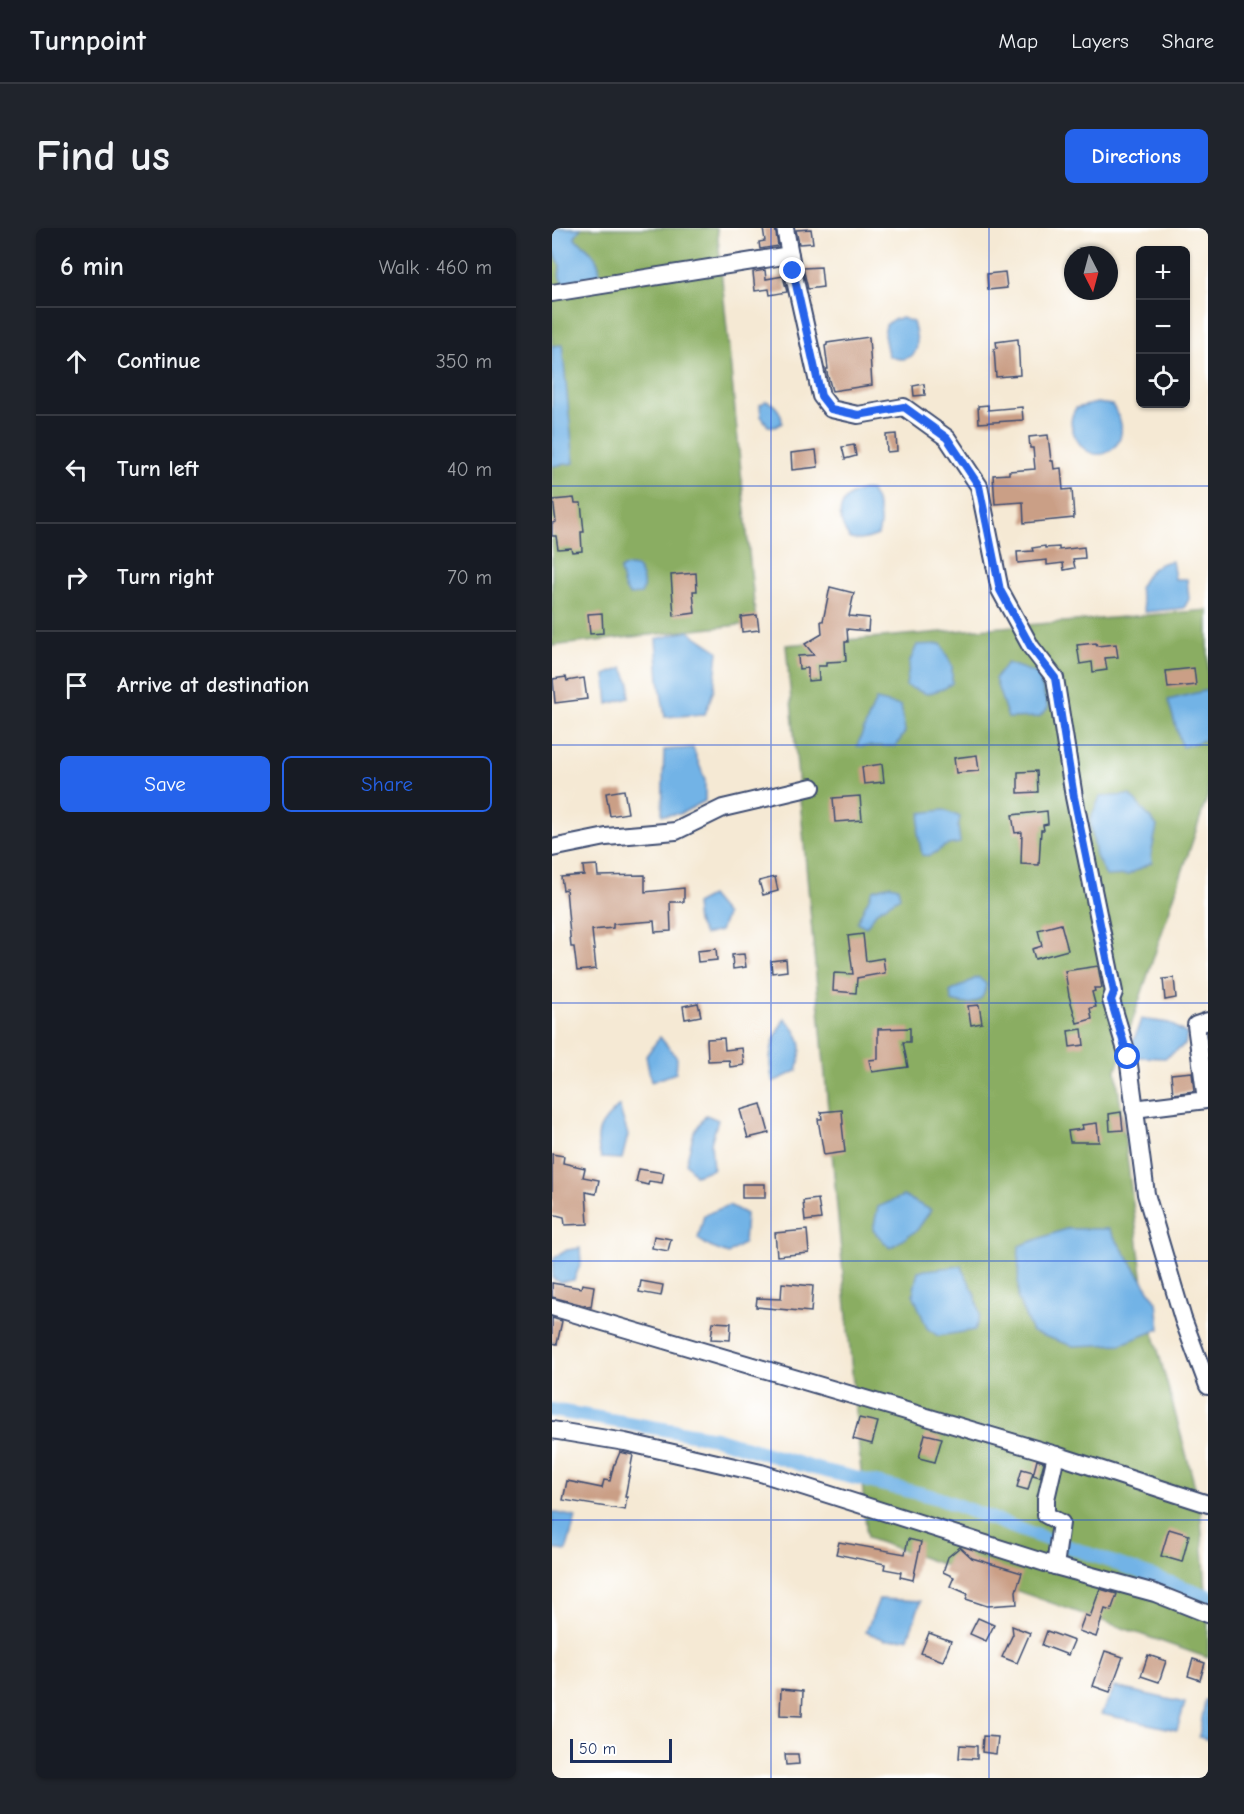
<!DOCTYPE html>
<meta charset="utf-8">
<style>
body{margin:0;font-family:"Comic Neue",sans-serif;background:#20242c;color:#f1f3f6}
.controls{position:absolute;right:18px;top:18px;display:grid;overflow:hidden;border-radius:9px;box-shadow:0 2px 4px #0004}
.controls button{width:54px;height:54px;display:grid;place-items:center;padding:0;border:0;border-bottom:2px solid #363941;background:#171b24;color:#f1f3f6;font:30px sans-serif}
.compass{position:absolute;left:512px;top:18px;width:54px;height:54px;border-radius:50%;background:#171b24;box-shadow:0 2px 4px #0004;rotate:174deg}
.scale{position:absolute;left:18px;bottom:15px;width:102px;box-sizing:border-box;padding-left:6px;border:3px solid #1b2f5e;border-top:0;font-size:16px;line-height:21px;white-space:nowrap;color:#1b2f5e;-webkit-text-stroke:4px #fff;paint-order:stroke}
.stop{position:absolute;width:18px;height:18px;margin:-14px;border:4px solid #2563eb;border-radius:50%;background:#fff}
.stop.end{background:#2563eb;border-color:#fff;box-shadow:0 2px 6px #0008}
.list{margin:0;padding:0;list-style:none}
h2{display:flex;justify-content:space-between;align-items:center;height:78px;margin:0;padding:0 24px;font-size:26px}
h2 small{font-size:20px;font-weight:400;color:#9ea1a6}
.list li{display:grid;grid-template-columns:39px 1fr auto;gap:18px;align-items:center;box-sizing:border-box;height:108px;padding:0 24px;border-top:2px solid #363941}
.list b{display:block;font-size:22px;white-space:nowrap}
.list em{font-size:20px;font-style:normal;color:#9ea1a6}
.actions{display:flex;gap:12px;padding:18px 24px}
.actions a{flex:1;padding:14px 0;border:2px solid #2563eb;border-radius:9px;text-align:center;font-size:21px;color:#2563eb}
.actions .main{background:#2563eb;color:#fff}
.icon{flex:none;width:33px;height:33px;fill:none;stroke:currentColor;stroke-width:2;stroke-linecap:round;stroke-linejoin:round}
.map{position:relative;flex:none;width:656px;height:1550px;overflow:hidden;border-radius:9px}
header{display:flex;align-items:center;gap:36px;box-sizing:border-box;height:84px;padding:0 30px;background:#171b24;border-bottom:2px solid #363941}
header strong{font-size:28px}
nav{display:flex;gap:33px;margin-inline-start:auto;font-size:21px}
.intro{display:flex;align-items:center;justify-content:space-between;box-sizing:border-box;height:144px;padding:0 36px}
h1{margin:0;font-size:42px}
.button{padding:15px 27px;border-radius:9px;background:#2563eb;color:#fff;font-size:21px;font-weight:700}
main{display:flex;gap:36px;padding:0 36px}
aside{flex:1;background:#171b24;border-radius:9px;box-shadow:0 2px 4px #0004}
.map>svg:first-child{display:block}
</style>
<header>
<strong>Turnpoint</strong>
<nav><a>Map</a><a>Layers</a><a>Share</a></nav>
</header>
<div class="intro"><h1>Find us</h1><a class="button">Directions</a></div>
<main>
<aside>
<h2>6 min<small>Walk · 460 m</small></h2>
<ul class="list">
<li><svg class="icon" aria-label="ahead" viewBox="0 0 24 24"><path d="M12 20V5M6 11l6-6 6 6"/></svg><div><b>Continue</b></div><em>350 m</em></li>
<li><svg class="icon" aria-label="left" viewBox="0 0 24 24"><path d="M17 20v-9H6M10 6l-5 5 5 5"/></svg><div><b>Turn left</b></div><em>40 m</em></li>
<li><svg class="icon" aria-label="right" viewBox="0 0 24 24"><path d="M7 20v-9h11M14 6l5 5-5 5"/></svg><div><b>Turn right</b></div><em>70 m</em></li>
<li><svg class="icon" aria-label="arrive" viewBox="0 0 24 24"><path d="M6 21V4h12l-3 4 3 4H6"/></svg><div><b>Arrive at destination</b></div></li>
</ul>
<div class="actions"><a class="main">Save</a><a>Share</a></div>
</aside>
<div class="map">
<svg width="656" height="1550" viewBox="0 0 656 1550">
<rect width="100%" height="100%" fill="#fff"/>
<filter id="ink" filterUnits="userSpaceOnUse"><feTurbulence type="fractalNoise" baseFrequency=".0167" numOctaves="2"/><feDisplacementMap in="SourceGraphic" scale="12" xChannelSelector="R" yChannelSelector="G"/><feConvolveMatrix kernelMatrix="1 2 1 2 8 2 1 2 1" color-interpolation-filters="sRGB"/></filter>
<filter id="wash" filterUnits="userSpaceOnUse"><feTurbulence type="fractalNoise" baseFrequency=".008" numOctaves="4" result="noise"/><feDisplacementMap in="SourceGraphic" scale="24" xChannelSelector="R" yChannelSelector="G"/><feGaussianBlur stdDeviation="1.35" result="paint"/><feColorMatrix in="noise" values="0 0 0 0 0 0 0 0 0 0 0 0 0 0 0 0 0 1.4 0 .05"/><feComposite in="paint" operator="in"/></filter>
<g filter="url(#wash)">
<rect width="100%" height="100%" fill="#f5e9d4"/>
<g fill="#8aad62" stroke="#526e60" stroke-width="1.5">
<path d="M0 0H165L204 395 0 418Z"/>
<path d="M656 382V567L564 842 594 1078 648 1277 656 1392V1430L315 1310 234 417Z"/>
</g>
<g fill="#72b3e6" stroke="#4671a2" stroke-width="1.5">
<path d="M0 0H29L23 8V11C36 19 50 32 47 49L13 57C4 48 9 46 8 36L0 21Z"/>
<path d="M350 90 361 94C365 109 371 129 350 131 344 131 341 130 336 127L332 107 334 97 340 92Z"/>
<path d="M10 117 22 235 0 238V118Z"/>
<path d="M214 173C224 176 230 185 230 195L223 199 216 198 209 188 208 177Z"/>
<path d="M545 175 560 177C590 216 540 249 522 206 518 196 518 189 524 180Z"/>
<path d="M312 262 319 263C327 277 331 291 326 307 316 311 309 313 298 311 283 290 284 269 312 262Z"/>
<path d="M620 333 623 351H635L637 371 632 380 593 384 587 360C595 345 602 335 620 333Z"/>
<path d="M78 338 84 339C90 346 94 357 89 366L77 367 72 359 68 342 71 339Z"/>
<path d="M136 403 166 423 162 461 153 486 113 489 107 452 104 411Z"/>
<path d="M389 416 400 438V455L393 460 375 466 354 458 358 433 365 417Z"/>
<path d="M455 435 486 446 496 480 487 489 456 490 443 451Z"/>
<path d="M71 440 78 456 77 470 56 476 53 447Z"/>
<path d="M656 462V511L630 519 616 472Z"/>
<path d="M324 472 349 478 353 504 344 518H305Z"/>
<path d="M141 520 153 552V573L128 586 110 587 112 522Z"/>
<path d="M578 567 605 598 599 627 600 634 576 647 554 648 544 628 538 592 548 569Z"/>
<path d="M392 582 408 589 406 599 408 615C403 616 397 616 393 618 384 623 382 629 370 627L366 605 369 585Z"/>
<path d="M338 657 346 659 348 669 325 683 314 699 305 694 321 662Z"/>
<path d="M158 668 174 687 168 703 152 707 145 694 143 676Z"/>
<path d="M426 749 434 756C433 776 417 779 400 773L398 764Z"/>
<path d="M233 790C251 810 252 817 245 843L221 854C214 829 220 811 233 790Z"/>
<path d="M589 791 617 795 635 806 633 817 613 830 585 829 580 818Z"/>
<path d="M108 809 125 830 124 845 99 854 94 828Z"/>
<path d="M67 878 76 907 70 931 49 930C41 903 48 897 67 878Z"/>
<path d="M154 887 166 892 159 915 161 941 143 947 134 935 142 904Z"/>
<path d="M351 968 379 982 365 1002 338 1020 321 1002 326 979Z"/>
<path d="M177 977 194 986 192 1015 176 1026 158 1019 146 1011 152 987Z"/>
<path d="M514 1001H557L605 1074 608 1101 569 1116 521 1118 480 1104 466 1071 467 1018Z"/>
<path d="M28 1020 29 1035 22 1052 8 1054 0 1050 2 1030 15 1022Z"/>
<path d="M409 1038 423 1066 428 1087 423 1102 386 1108 375 1100 361 1066 366 1043Z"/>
<path d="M0 1284 24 1289 14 1323 0 1321Z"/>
<path d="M327 1371 369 1373 356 1410 334 1412 314 1404Z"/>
<path d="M563 1459 633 1475 625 1502 549 1486Z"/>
<path d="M653 1472H656V1512L647 1509Z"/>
</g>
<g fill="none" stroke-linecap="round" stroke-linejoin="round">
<path stroke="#72b3e6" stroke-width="14" d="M0 1182 163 1210 261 1240 383 1269 472 1303 656 1368"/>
</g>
<g id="blocks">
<g fill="#ca9f86">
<path d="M211 0H223L226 18 208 21 207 14 213 13Z"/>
<path d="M259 1 261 15 247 16 244 2Z"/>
<path d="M269 39 271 59 256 61 251 40Z"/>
<path d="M213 42 214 51 231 48 235 64 218 67 217 61 203 63 201 44Z"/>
<path d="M453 44 455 60 436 62 435 46Z"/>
<path d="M317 109 320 157 280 163 274 141H276L273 118 275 117V115Z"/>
<path d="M466 111 468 147 444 149 442 121 445 120 444 114Z"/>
<path d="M372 156 373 167 362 168 361 158Z"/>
<path d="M436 177V182L470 179 471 192 427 195 426 178Z"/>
<path d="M344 206 345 223 335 224 334 207Z"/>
<path d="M496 207 499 233H501L502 241 509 240 511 262 520 261 522 290 472 295 471 274 443 276 441 247 457 246V243L483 241 481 220H478L477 209Z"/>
<path d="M302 217 304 228 293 231 290 219Z"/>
<path d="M264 222 266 239 240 242 239 225Z"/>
<path d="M22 270 23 275H29L32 304H29L30 323 20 324 19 320 6 321 4 308H0V295L4 294 1 272Z"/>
<path d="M493 318V320L507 319V322L532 319 533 330 521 331 523 340 512 342 511 335 495 337V332L466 335 465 324 481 323 480 320Z"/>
<path d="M144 345 145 363H141L143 385 122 388 119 347Z"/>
<path d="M278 359 302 365 297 388 317 390 316 403 295 401 296 414H293L294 433 274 434V438H266L267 452 256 453V440L247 441 246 428 262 427 253 416 270 406 269 393H271Z"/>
<path d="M50 385 51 405 38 406 36 386Z"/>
<path d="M205 387 207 402 190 404 189 389Z"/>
<path d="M544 415 545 418 564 416 566 429 553 430 555 442 541 444 540 434 528 436 525 417Z"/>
<path d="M642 440 644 457 616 460 614 443Z"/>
<path d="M14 449 15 453 32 450 35 471 3 475 1 451Z"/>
<path d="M425 527 427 543 404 545 402 530Z"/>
<path d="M330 536 332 554 312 556 310 539Z"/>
<path d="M485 543 486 564 466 565V544Z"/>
<path d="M72 562 76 585 58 588 54 565Z"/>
<path d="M308 568 310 592 283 594 281 570Z"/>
<path d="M495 583 496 596 491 597 492 602H489L487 637 469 636 470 604 463 605 460 587Z"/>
<path d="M45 637 46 648 93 647V664L132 660V674H118L119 703 103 704 102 693 61 696V700L40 702 44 741 25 743 22 719H19L14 661 11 662 9 649 32 647 31 638Z"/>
<path d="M223 649 226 663 211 667 207 653Z"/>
<path d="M509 696 516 722 483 731 480 721 490 718 486 702Z"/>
<path d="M311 706 314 733 331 730 333 745 305 750 304 765 281 763 282 745 301 746 296 708Z"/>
<path d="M164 721 165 732 146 734 145 723Z"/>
<path d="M192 726 194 739 181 741 180 727Z"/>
<path d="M234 731 235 743 220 745 219 733Z"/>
<path d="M546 738 550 760H542L543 763 540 764 544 779 538 780 540 791 525 795 517 768 513 743Z"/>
<path d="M622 750 624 770 613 772 611 751Z"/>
<path d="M146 775 149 788 133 791 131 778Z"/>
<path d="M427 777 430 795 419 797 416 778Z"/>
<path d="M358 800V814H351L356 839 320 844 317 832 326 831V801Z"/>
<path d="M530 801 532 817 518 819 516 803Z"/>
<path d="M172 810 173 822 190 820 192 837 178 839 177 832 156 833 155 811Z"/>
<path d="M640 844 642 863 621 866 619 846Z"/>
<path d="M209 876 217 905 196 910 188 882Z"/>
<path d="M290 882 291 896H290L293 924 272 927 266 891H270L269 884Z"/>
<path d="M569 884 571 902 558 903 557 886Z"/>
<path d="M545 895 547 914H518L516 903 531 901 530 897Z"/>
<path d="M0 926 12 928 11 935 33 940 31 949 47 952 44 966 34 964 36 996 13 997 12 989 0 986Z"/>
<path d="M87 941 112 945 110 955 97 953 96 957 84 954Z"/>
<rect x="190" y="956" width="23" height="14"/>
<path d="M266 971 269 991 253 993 251 973Z"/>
<path d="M255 1002 257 1025 225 1028 223 1005Z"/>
<path d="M102 1008 119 1011 116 1023 100 1020Z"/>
<path d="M89 1053 111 1057 109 1068 87 1064Z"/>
<path d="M0 1055 29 1060 30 1056 42 1058 39 1079 0 1069Z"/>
<path d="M230 1055 261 1058 259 1084 204 1079 205 1070 229 1071Z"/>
<path d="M0 1090 10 1093 5 1116 0 1115Z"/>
<path d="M161 1094 179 1095 178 1112 159 1111Z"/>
<path d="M307 1190 326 1194 320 1216 301 1211Z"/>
<path d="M373 1206 390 1210 383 1234 367 1230Z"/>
<path d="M68 1224 81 1227 73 1269H75L73 1282 11 1272 15 1253 50 1260 52 1252 58 1253 62 1236H63Z"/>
<path d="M485 1232 492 1234 488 1249 481 1247Z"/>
<path d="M470 1241 481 1244 476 1262 465 1259Z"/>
<path d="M617 1301 637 1307 630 1334 609 1328Z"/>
<path d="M356 1311 369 1314 361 1352 348 1349 349 1344 332 1341 333 1336 284 1326 287 1314 353 1326Z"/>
<path d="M408 1319 420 1330 470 1345 464 1363 465 1376 435 1378 414 1371 416 1366 398 1358 402 1349 391 1344 396 1329Z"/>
<path d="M548 1361 565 1366 559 1383 553 1381 544 1409 527 1403 533 1387 538 1389Z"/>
<path d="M426 1390 442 1397 434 1413 418 1406Z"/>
<path d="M460 1398 478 1405 465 1435 450 1429 461 1406Z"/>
<path d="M495 1403 522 1413 516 1427 490 1417Z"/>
<path d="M377 1405 399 1413 391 1433 369 1425Z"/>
<path d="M553 1423 571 1429 558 1464 541 1458Z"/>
<path d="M596 1427 614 1433 607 1454 589 1448Z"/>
<path d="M641 1431 653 1435 648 1452 636 1448Z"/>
<path d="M229 1461 251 1463 250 1488 228 1487Z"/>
<path d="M431 1508 446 1509 444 1526 430 1524Z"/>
<path d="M408 1517 425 1518V1531L407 1530Z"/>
<path d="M233 1526H246L247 1536 234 1537Z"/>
</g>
</g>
</g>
<g filter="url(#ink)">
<use href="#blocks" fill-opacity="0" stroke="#3c4b70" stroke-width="1.5"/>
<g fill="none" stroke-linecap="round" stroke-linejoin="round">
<defs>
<g id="minor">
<path d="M233 0 241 43 269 168 279 181 306 187 352 179 395 210 427 258 448 362 479 419 503 450 522 569 562 764 559 772 576 829 594 966 631 1091 656 1158"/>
<path d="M0 65 238 27"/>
<path d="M0 620 54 609 124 603 171 580 260 559"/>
<path d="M582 881 654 872 644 797 656 793"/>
<path d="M0 1079 504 1227"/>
<path d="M0 1202 73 1214 209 1245 503 1338 603 1365 656 1386"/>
<path d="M503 1338 509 1295 494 1287V1271L504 1227 656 1276"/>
</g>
</defs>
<use href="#minor" stroke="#3c4b70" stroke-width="20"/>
<use href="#minor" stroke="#fff" stroke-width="16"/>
</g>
</g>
<g fill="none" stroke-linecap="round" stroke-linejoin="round" filter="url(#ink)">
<path stroke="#2563eb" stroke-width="8" d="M241 43 269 168 279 181 306 187 352 179 395 210 427 258 448 362 479 419 503 450 522 569 562 764 559 772 576 829"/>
</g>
<path fill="none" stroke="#1d4ed8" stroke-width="1.5" stroke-opacity="0.55" d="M219 0V1550M437 0V1550M0 258H656M0 517H656M0 775H656M0 1033H656M0 1292H656"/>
</svg>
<div class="controls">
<button>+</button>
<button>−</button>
<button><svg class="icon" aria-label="locate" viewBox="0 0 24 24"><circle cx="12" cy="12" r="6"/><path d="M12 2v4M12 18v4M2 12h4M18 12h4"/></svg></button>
</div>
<svg class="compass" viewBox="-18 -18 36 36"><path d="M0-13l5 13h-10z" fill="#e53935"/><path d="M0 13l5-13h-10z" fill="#9ea1a6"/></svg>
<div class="scale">50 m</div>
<div class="stop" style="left:576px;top:829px"></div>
<div class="stop end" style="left:241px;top:43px"></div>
</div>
</main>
